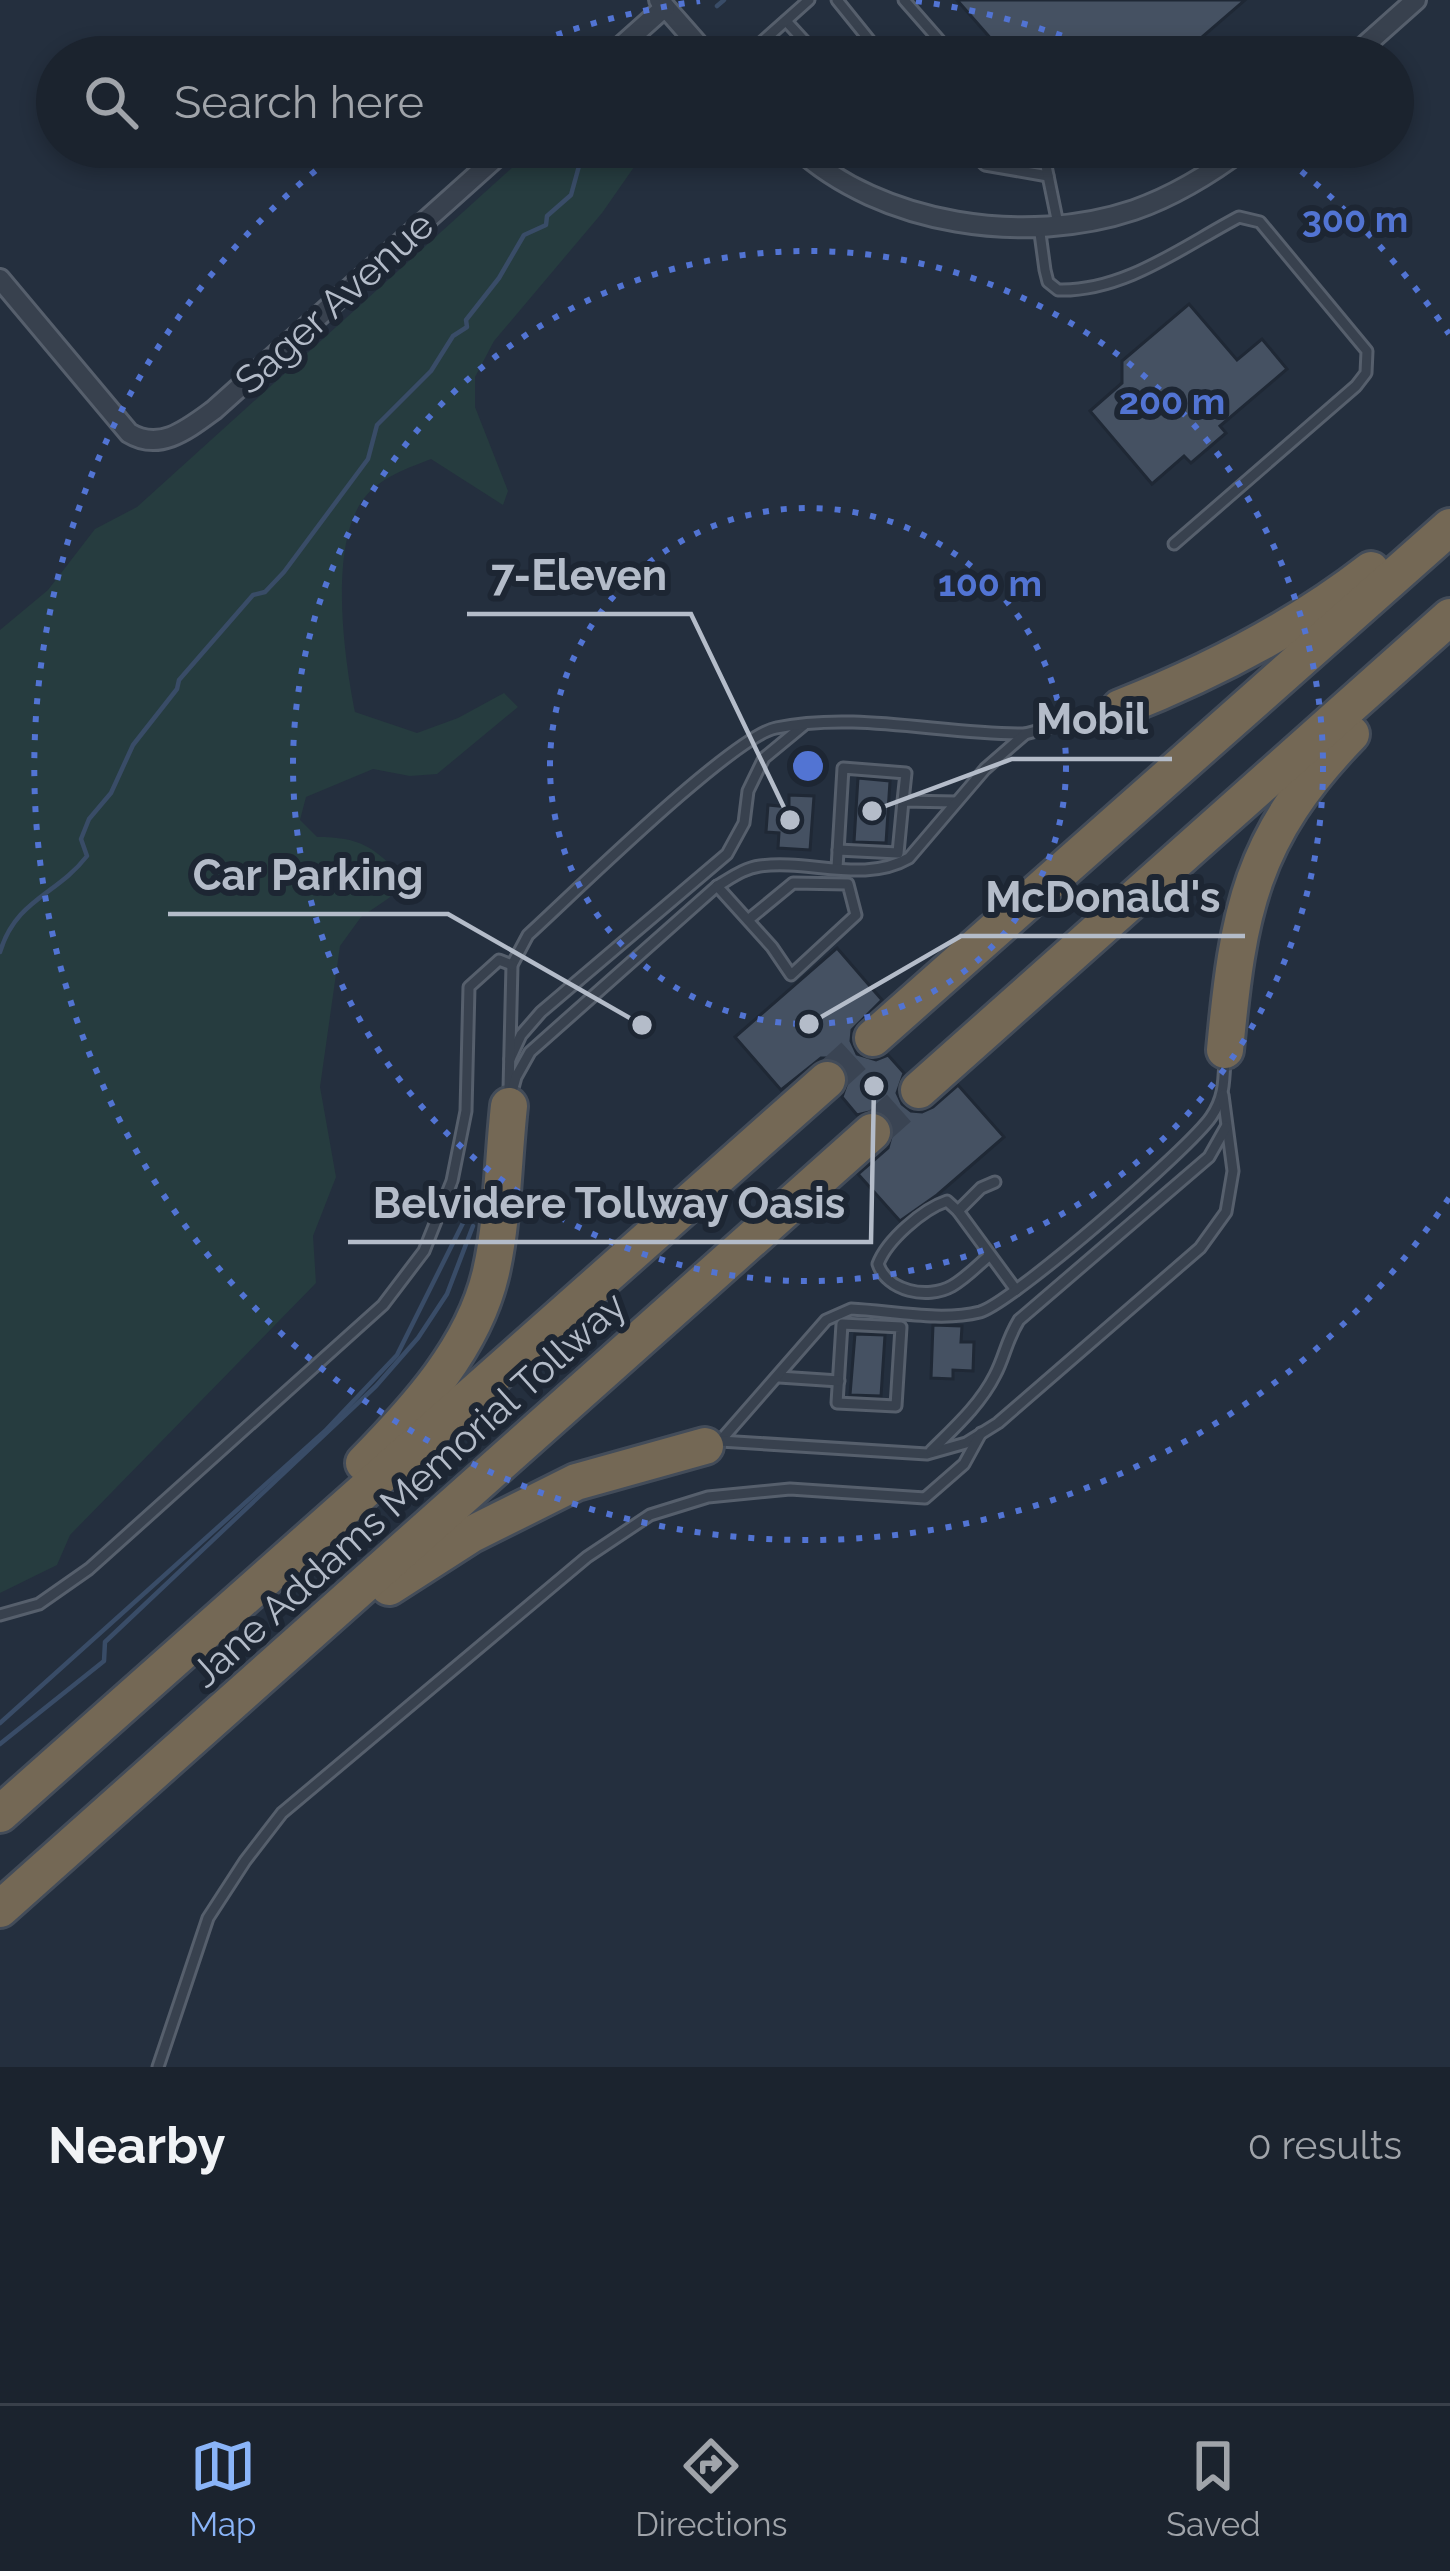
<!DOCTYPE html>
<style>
body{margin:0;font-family:Raleway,sans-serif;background:#242b36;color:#f1f3f6}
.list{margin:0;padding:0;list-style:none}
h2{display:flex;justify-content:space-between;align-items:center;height:156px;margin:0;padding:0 48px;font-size:51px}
h2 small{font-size:39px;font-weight:400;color:#a0a4aa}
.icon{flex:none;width:66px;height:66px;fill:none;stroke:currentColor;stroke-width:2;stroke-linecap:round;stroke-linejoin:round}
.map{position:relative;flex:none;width:1450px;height:2067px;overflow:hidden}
.search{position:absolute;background:#1b232e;box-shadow:0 6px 18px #0003;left:36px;right:36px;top:36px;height:132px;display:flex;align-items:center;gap:30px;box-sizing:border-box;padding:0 42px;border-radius:66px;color:#a0a4aa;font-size:45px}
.sheet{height:336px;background:#1b232e}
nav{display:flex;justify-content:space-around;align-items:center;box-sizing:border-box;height:168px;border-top:3px solid #39404a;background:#1b232e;font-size:33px;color:#a0a4aa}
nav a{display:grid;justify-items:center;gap:6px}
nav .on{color:#8ab4f8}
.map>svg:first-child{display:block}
</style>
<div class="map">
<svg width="1450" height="2067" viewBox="0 0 1450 2067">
<rect width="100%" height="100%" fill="#242f3e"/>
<path fill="#263c3f" d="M535 147H648L602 213 494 341 475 377V407L508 491 503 505 431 459C408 468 381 477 365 497 328 543 344 657 355 712L417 733 458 718 504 693 518 707 437 774 410 776 373 769 306 797 300 820 317 837C360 837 376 847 404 880L389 898 361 917 340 946 320 1087 336 1177 313 1236 316 1283 70 1535 57 1565 0 1593V630L48 590 95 529 137 507Z"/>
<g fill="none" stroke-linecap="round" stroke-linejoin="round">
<g stroke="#394c67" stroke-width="4.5">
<path d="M717 6 724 0"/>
<path d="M0 952C16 899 57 895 87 856L81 839 89 819 111 793 133 745 177 689 179 680 253 595 265 592 284 572 368 459 377 425 431 371 453 336 467 327 466 320 499 278 524 235 546 225 547 216 571 195 579 166 594 147"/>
<path d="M0 1723 325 1431 397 1355 469 1211"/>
<path d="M0 1744 104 1661 105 1642 376 1386 418 1338 447 1294 473 1226"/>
</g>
</g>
<g fill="#455162" stroke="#1f2835" stroke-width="3">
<path d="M957 0H1245L1179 57H1007Z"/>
<path d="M1189 304 1237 360 1262 339 1287 369 1220 426 1226 433 1191 463 1184 456 1152 484 1090 411 1122 383V361Z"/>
<path d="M858 778 890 781 886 843 854 842Z"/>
<path d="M789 795 814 796 810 850 778 848 779 833 766 832 768 805 789 807Z"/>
<path d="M837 948 882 1000 852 1030 851 1041 857 1054 876 1060 888 1055 904 1073 897 1093 902 1104 911 1111 922 1112 933 1107 958 1085 1004 1137 937 1195 900 1221 858 1174 888 1148 894 1126 878 1110 857 1115 842 1097 849 1077 843 1064 833 1058H821L781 1090 735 1037Z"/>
<path d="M933 1325 962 1326 961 1342H974L973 1371 953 1370V1379L931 1378Z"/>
<path d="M855 1334 885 1335 881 1396 850 1395Z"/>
</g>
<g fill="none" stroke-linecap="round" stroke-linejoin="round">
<g stroke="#3a4453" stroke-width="36" stroke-dasharray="36 18" stroke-linecap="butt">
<path d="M827 1080 873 1038"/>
<path d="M872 1132 919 1090"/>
</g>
<defs>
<g id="service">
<path d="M837 0 883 57"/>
<path d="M904 0 954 57"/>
<path d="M786 21 819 57"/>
<path d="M745 57 809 0"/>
<path d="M967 147 985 165 1048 176"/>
<path d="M1033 147 1045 161 1058 224"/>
<path d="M1039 226 1045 270 1048 282 1058 290C1124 292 1182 247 1239 217L1260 222 1367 351 1366 373 1356 386 1174 544"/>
<path d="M838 850 898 853 903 801 956 802"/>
<path d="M837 868 843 768 906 773 903 801"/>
<path d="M717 886 772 947 791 975 856 915 848 884 793 883 748 920"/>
<path d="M510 1059 521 1035 541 1012 727 854 744 823 748 791 764 758 804 725"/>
<path d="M509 1089 512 965 528 935C571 896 733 736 776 728 857 711 944 735 1025 734"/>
<path d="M510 1099 516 1077 530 1052 717 886C731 878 744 868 760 866 809 859 864 884 909 858L985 769 1025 734 1115 710"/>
<path d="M958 1211 981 1188 995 1182"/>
<path d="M990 1255C978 1265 966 1278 952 1286 927 1300 887 1291 878 1264 887 1240 923 1209 947 1201L958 1211 1016 1290"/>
<path d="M842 1324 901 1327 896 1406 837 1403Z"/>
<path d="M779 1377 839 1381"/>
<path d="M721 1440 826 1320 851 1309C892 1311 940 1322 980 1312 1012 1303 1190 1148 1211 1117 1225 1097 1224 1079 1225 1056"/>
<path d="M720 1441 927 1454 966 1443 998 1423 1200 1248 1226 1212 1233 1171 1223 1095"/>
<path d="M931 1451C954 1428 980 1405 995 1375 1005 1356 1006 1341 1019 1320L1209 1157 1226 1127"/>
<path d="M0 1615 39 1604 89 1569 383 1305 424 1251 452 1181 466 1111 469 987 499 960 512 965"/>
<path d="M158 2067 208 1918 245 1861 282 1813 587 1557 650 1515 708 1497 790 1489 925 1498 964 1464 981 1433"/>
</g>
<g id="minor">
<path d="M659 0 709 57"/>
<path d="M609 57 665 7"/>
<path d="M1352 57 1416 0"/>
<path d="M796 147C881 226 1027 246 1134 210 1174 196 1213 172 1246 147"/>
<path d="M0 279 129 433C160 452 188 429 214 410L508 147"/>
</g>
<g id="motorway">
<path d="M1120 708C1209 673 1295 629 1371 570"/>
<path d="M873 1038 1450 527"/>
<path d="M1225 1050C1238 912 1250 838 1351 734"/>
<path d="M919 1090 1450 617"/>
<path d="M364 1463C416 1410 474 1347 491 1272 503 1219 503 1160 509 1106"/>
<path d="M389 1587 470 1535 576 1482 705 1446"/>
<path d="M0 1814 827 1080"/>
<path d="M0 1909 872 1132"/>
</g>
</defs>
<use href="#service" stroke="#565f6c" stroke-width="15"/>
<use href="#minor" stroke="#565f6c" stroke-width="24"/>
<use href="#motorway" stroke="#434c59" stroke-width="42"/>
<use href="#service" stroke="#38414e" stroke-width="9"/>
<use href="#minor" stroke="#38414e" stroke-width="18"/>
<use href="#motorway" stroke="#746855" stroke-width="36"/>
</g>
<g fill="none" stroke="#5274d3" stroke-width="6" stroke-dasharray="6 12">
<circle cx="808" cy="766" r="258"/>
<circle cx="808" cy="766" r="515"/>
<path d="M1449 1198A773 773 0 1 1 343 149M506 54A773 773 0 0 1 700 1M916 1A773 773 0 0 1 1110 54M1273 149A773 773 0 0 1 1449 334"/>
</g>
<g text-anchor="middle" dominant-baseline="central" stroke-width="12" stroke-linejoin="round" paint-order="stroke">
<g font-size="39" fill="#b4bcc9" stroke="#1d2633">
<text transform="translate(334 302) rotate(-42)">Sager Avenue</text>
<text transform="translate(408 1489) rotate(-42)">Jane Addams Memorial Tollway</text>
</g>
</g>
<circle cx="808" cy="766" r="18" fill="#5274d3" stroke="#1d2633" stroke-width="6"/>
<g font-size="36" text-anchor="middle" font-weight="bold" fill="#5274d3" stroke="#1d2633" stroke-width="12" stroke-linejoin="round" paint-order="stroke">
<text x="1355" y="232">300 m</text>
<text x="1172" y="414">200 m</text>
<text x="990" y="596">100 m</text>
</g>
<path fill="none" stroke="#b4bcc9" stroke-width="4.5" d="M790 820L691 614H467M872 811L1012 759H1172M642 1025L448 914H168M809 1024L961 936H1245M874 1086L871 1242H348"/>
<g fill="#b4bcc9" stroke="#1d2633" stroke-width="4.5">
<circle cx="790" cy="820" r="12"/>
<circle cx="872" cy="811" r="12"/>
<circle cx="642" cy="1025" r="12"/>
<circle cx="809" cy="1024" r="12"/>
<circle cx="874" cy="1086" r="12"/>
</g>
<g font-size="42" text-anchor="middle" font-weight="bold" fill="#b4bcc9" stroke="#1d2633" stroke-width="12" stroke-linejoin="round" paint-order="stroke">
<text x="579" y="590">7-Eleven</text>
<text x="1092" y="734">Mobil</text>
<text x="308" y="890">Car Parking</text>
<text x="1103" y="912">McDonald's</text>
<text x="609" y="1218">Belvidere Tollway Oasis</text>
</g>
</svg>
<div class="search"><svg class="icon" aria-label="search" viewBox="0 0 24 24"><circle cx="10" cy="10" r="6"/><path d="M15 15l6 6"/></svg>Search here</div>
</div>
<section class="sheet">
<h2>Nearby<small>0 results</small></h2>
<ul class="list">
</ul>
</section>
<nav>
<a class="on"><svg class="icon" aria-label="map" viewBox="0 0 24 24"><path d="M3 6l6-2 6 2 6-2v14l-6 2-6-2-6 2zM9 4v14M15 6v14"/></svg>Map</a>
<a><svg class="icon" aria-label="directions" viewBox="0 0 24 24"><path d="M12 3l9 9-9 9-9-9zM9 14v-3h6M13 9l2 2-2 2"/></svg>Directions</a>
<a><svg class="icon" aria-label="saved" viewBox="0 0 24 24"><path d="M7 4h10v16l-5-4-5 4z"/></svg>Saved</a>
</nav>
